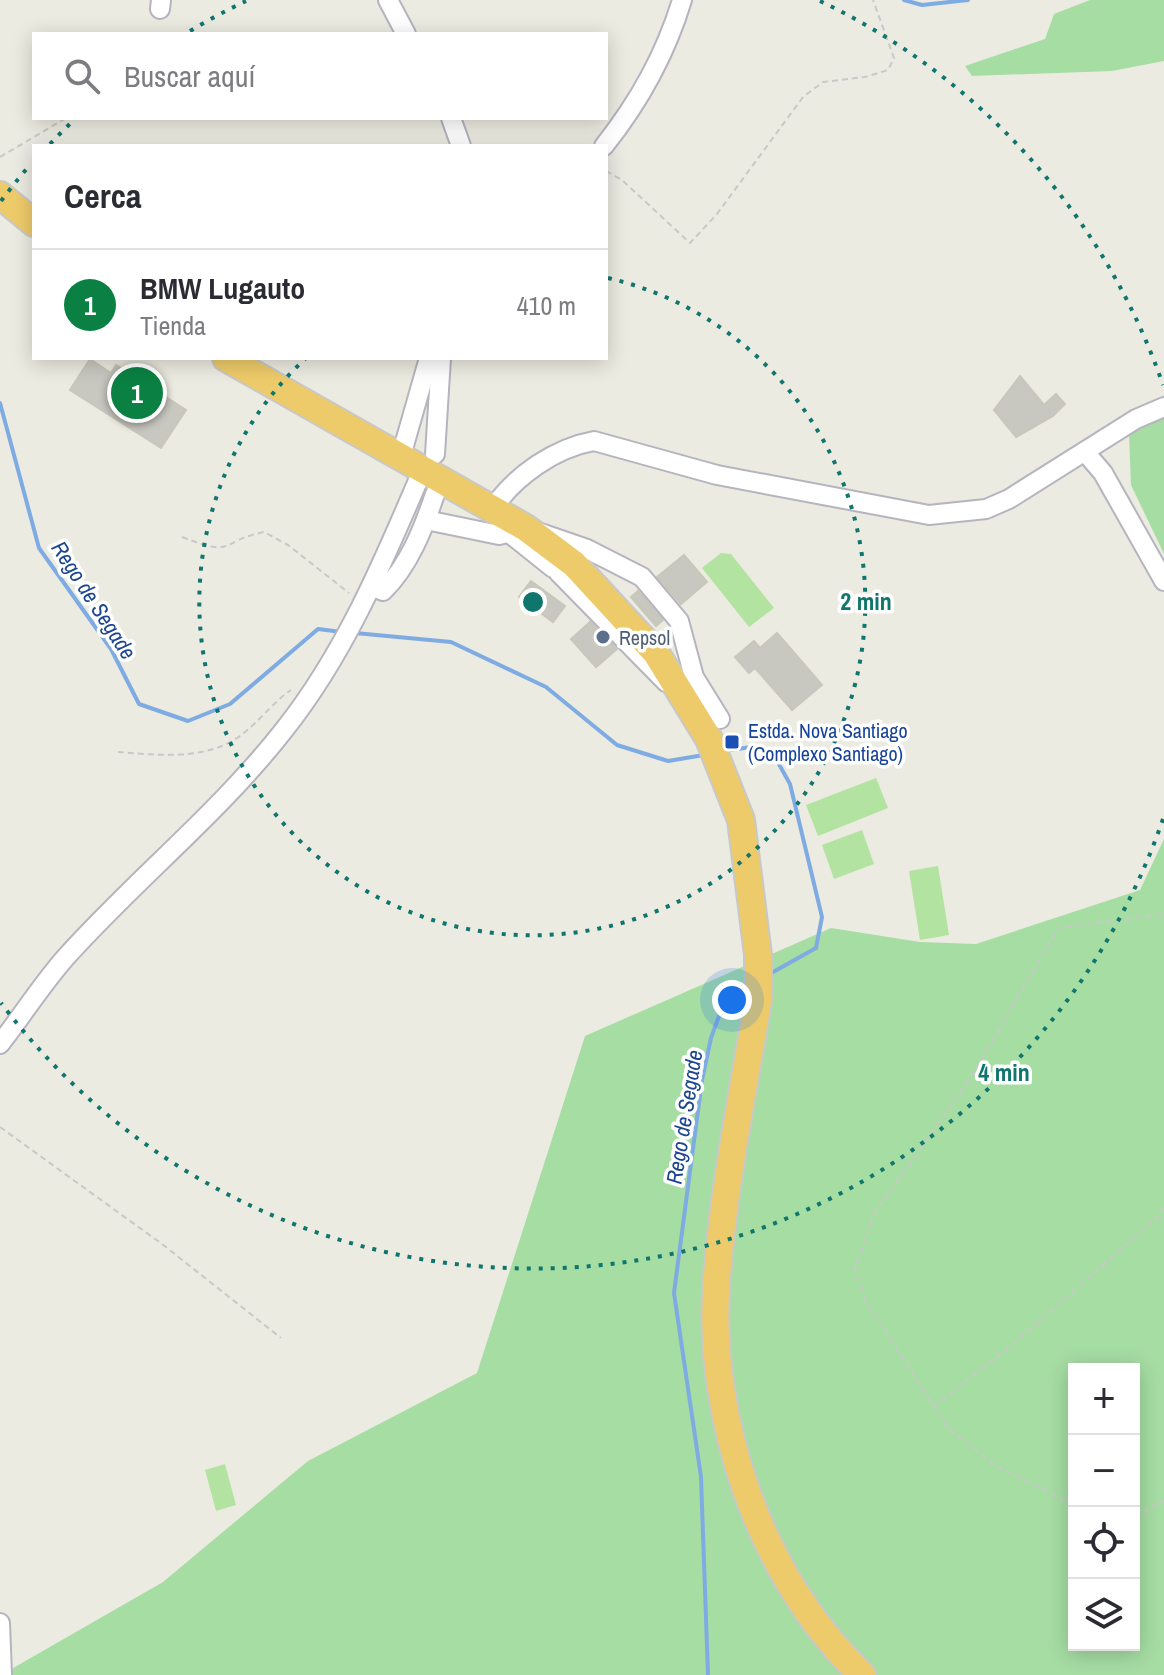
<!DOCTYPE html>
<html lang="es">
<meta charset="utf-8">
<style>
body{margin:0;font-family:"Archivo Narrow",sans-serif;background:#f7f7f7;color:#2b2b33}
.controls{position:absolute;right:24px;bottom:24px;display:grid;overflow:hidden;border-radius:0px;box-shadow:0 4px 20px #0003}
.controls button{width:72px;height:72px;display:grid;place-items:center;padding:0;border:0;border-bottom:2px solid #e1e1e2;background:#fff;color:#2b2b33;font:40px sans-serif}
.you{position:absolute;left:732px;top:1000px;width:28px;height:28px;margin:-20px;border:6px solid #fff;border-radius:50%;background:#1a73e8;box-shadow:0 0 0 12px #1a73e833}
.badge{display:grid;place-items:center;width:52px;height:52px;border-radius:50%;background:#0b8043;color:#fff;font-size:26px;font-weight:700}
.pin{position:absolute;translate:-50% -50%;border:4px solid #fff;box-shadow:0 2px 8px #0006}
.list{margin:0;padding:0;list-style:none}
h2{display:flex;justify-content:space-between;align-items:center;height:104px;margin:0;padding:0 32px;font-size:34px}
h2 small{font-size:26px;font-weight:400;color:#7c7c81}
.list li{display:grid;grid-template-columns:52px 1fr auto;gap:24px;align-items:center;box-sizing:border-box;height:112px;padding:0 32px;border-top:2px solid #e1e1e2}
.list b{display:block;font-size:30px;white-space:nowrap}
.list p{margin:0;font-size:26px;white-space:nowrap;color:#7c7c81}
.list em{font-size:26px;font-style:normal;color:#7c7c81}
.icon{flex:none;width:44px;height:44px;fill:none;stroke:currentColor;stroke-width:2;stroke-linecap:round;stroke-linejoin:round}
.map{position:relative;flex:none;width:1164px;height:1675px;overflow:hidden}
.search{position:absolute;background:#fff;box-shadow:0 4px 20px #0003;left:32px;top:32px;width:576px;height:88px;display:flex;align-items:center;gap:20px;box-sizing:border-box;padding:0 28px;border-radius:0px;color:#7c7c81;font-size:30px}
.panel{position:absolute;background:#fff;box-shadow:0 4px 20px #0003;left:32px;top:144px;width:576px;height:216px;border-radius:0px}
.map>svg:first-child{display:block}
</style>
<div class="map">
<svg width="1164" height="1675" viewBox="0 0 1164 1675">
<rect width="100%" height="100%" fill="#ecebe1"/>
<g fill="#a6dda3" fill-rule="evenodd">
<path d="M1090 0H1164V61L1112 71 972 76 965 66 1045 39 1054 14Z"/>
<path d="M1164 413V554L1131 485 1129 434Z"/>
<path d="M1164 839V1675H1L163 1582 308 1461 477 1373 585 1036 831 928 920 942 976 944 1140 890ZM1074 1369H1134V1645H1074Z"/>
</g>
<g fill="#b3e3a0">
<path d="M721 553 731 554 774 608 749 627 702 568Z"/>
<path d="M876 778 888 808 818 836 806 805Z"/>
<path d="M862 830 874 864 834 879 822 845Z"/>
<path d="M938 866 949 935 920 940 909 871Z"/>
<path d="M225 1464 236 1505 216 1511 205 1470Z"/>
</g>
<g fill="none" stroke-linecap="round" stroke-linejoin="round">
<g stroke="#7fabe3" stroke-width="4">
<path d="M904 0 922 5 968 0"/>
<path d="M0 403 39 548 111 649 139 704 188 721 230 704 318 629 342 632"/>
<path d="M355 633 451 642 546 687 617 745 668 761 704 755"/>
<path d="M724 751 758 746 775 757 790 784 822 917 816 948 766 976"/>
<path d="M708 1675 701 1477 674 1293 702 1080 711 1038 719 1016 737 988 747 984"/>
</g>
</g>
<g fill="#c8c7c0" stroke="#c8c7ba" stroke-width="2">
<path d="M90 359 111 373 116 365 186 410 161 448 70 390Z"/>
<path d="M1020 376 1044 405 1056 394 1065 404 1053 416 1016 437 994 410Z"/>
<path d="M684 555 707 582 681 604 657 577Z"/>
<path d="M531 581 565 606 553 622 519 597Z"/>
<path d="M638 591 663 620 656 626 631 597Z"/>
<path d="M590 622 617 649 596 667 571 639Z"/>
<path d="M777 633 822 685 792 710 755 668 749 673 735 657 754 641 760 648Z"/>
</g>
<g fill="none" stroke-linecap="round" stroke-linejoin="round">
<defs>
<g id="minor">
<path d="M388 0 406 34"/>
<path d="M160 9 161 0"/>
<path d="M451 118 461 146"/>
<path d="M604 146C639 102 666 53 682 0"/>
<path d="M1085 452 1103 473 1164 581"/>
<path d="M435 454 441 358"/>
<path d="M401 456 429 358"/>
<path d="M493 508C516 475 555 448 594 441L717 475 929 515 986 509 1009 499 1136 419 1164 407"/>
<path d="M426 520 499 535 526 528 587 549 642 577 679 621 694 677 720 719"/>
<path d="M508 532 553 568"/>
<path d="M546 546 559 573 666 682"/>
<path d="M373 587 383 591C409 566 424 527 435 494"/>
<path d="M0 1044C22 1016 42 984 66 957 136 879 219 813 284 730 346 652 384 560 423 469"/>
<path d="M0 1623 2 1675"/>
</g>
<g id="highway">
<path d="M0 195 34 223"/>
<path d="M226 358 526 528 574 564 656 653 709 739 741 820 758 955V1001C743 1092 724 1184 717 1276 705 1416 760 1578 862 1675"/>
</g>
</defs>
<use href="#minor" stroke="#b5b4bf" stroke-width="22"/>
<use href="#highway" stroke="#c8c8c8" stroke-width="30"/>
<g stroke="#c8c8c8" stroke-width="2" stroke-dasharray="6 4" stroke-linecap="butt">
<path d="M0 157 66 118"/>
<path d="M606 171 622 180 690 243 717 214 803 97 823 82 865 77 888 70 894 58 873 0"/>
<path d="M182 537C236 558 217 542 264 532L288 545 349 593"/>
<path d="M118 752C158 755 205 761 240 736 258 723 272 703 291 690"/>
<path d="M0 1127 162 1244 281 1338"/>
<path d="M933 1407 1013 1344 1160 1215 1164 1206"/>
<path d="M1074 1505 995 1465 948 1428 865 1300 855 1269 874 1214 968 1082 1058 928 1164 914"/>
<path d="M1134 1517 1164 1501"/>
</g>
<use href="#minor" stroke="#fff" stroke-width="18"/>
<use href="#highway" stroke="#eecb6a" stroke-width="26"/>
</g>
<g fill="none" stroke="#0f766e" stroke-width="4" stroke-dasharray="4 8">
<path d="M608 278A333 333 0 1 1 306 358"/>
<path d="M1163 819A666 666 0 0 1 1 1003M1 201A666 666 0 0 1 30 165M50 144A666 666 0 0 1 75 119M190 31A666 666 0 0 1 246 1M820 1A666 666 0 0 1 1163 385"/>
</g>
<circle fill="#5c6f8a" stroke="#fff" stroke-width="3" cx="603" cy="637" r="8"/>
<rect fill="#1a4fb4" stroke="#fff" stroke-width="3" x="724" y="734" width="16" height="16" rx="4"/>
<g text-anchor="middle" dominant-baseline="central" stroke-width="7" stroke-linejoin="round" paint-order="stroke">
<g font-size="20" fill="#4e5e75" stroke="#fff" text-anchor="start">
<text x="619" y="637">Repsol</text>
</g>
<g font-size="20" fill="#164399" stroke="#fff" text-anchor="start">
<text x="748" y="730">Estda. Nova Santiago<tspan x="748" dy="23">(Complexo Santiago)</tspan></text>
</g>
<g font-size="22" font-style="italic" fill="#1c4691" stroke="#fff">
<text transform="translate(94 600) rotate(57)">Rego de Segade</text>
<text transform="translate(684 1117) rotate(-81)">Rego de Segade</text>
</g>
</g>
<circle cx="533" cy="602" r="12" fill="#0f766e" stroke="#fff" stroke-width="4"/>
<g font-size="24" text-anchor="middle" font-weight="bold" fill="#0f766e" stroke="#fff" stroke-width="7" stroke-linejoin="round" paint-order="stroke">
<text x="866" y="610">2 min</text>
<text x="1004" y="1081">4 min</text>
</g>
</svg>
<div class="controls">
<button>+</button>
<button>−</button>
<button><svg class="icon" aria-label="locate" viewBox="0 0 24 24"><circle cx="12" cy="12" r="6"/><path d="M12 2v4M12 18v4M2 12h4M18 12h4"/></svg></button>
<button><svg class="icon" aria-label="layers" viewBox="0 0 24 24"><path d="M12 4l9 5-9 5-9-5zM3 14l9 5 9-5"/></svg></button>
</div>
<div class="you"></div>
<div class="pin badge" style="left:137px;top:393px">1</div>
<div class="search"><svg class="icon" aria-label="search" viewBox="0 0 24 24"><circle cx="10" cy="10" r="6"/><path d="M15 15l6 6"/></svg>Buscar aquí</div>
<section class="panel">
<h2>Cerca<small></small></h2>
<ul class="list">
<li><span class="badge">1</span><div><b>BMW Lugauto</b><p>Tienda</p></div><em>410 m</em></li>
</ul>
</section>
</div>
